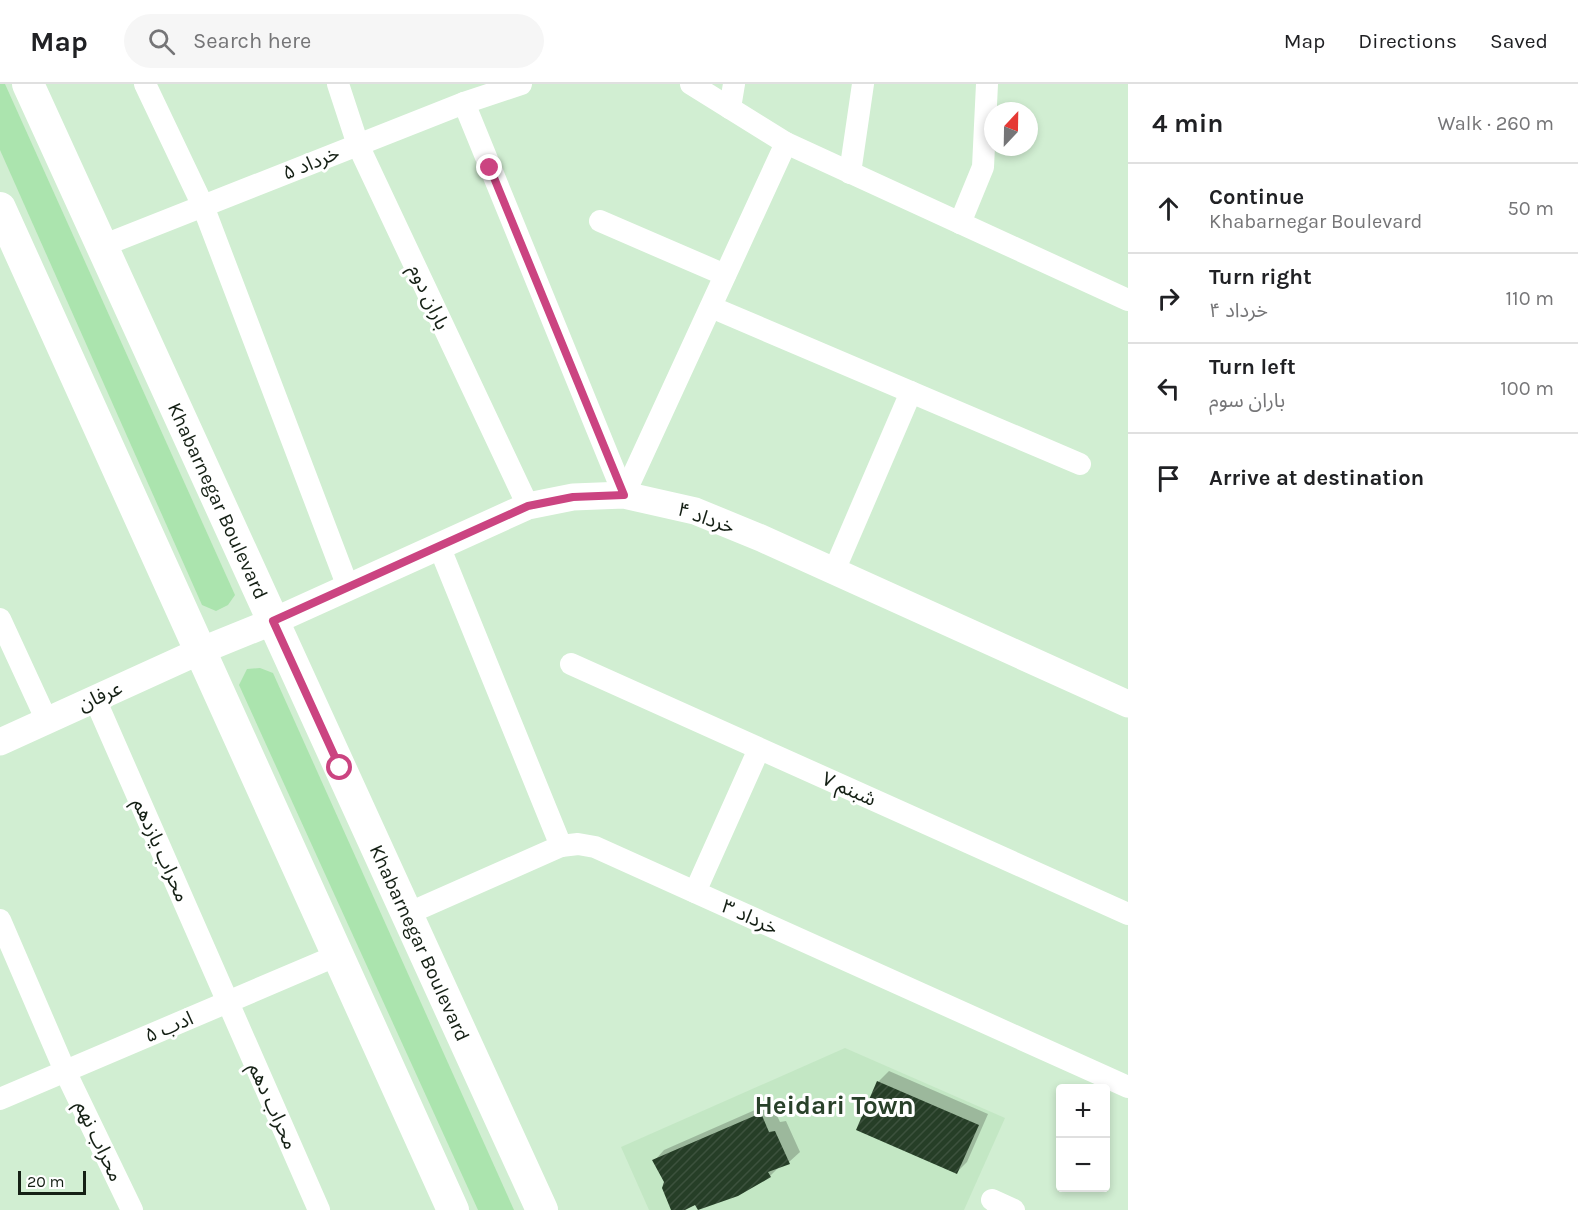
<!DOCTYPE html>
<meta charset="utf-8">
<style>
body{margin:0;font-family:Karla,"Noto Sans Arabic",sans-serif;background:#f6f6f6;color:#202124}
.controls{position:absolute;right:18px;bottom:18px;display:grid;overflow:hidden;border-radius:6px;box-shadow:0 3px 9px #0003}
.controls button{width:54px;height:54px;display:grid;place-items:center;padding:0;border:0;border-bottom:2px solid #e0e0e0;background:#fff;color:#202124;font:30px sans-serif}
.compass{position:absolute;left:984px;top:18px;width:54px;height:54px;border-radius:50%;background:#fff;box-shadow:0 3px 9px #0003;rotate:22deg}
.scale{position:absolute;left:18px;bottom:15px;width:68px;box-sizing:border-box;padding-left:6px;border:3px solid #152015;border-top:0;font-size:16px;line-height:21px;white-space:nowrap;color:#152015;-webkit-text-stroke:4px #fff;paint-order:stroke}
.stop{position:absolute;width:18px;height:18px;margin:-14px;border:4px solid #cb4481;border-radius:50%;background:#fff}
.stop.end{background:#cb4481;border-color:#fff;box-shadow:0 2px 6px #0008}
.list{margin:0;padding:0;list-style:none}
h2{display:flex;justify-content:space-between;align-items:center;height:78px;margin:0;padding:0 24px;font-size:26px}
h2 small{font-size:20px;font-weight:400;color:#757577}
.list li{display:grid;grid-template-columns:39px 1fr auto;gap:18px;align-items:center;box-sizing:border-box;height:90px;padding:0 24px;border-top:2px solid #e0e0e0}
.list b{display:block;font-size:22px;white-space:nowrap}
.list p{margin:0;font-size:20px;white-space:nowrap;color:#757577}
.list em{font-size:20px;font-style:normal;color:#757577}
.icon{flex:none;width:33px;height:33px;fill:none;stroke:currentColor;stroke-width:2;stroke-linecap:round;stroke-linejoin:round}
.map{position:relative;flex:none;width:1128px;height:1126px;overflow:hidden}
header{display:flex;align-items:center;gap:36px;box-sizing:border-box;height:84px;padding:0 30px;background:#fff;border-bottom:2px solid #e0e0e0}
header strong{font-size:28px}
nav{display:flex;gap:33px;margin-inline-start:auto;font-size:21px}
.search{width:420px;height:54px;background:#f6f6f6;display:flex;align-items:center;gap:15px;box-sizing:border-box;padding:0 21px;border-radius:33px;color:#757577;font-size:22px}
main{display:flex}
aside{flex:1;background:#fff}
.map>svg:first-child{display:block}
</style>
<header>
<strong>Map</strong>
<div class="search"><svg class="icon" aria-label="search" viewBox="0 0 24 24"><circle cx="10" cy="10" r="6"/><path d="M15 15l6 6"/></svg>Search here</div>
<nav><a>Map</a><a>Directions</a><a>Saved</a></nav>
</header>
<main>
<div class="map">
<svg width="1128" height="1126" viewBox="0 0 1128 1126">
<defs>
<pattern id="building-hatch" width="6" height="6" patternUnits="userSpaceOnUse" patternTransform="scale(1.5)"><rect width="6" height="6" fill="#263e27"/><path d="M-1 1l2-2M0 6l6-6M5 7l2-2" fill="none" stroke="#3c513d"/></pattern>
</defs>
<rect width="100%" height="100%" fill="#d1eed2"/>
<path fill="#c3e7c4" d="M845 964 1005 1034 964 1126H649L621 1063Z"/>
<g fill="#abe4ae">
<path d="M0 0H5L235 511 228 521 216 527 202 521 0 66Z"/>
<path d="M260 584 273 589 514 1126H478L239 601 247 585Z"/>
</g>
<g fill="#0003">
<path d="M889 987 988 1030 967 1078 957 1088 858 1045 879 997Z"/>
<path d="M771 1019 780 1038 786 1037 800 1068 789 1078 780 1082 770 1092 682 1126H673L666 1098 654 1077 664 1066Z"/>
</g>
<g fill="url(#building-hatch)">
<path d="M877 997 979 1041 957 1090 856 1046Z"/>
<path d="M761 1029 769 1048 775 1047 790 1080 768 1088 771 1093 738 1112 698 1126 695 1121 685 1126H671L662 1104 664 1098 652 1076Z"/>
</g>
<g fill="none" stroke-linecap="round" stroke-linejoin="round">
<g stroke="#fff" stroke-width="22">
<path d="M145 0 203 122 348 503"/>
<path d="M338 0 358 61 528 422"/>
<path d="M691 0 786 59 1128 216"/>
<path d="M464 19 624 411"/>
<path d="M730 24 734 0"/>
<path d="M850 89 863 0"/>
<path d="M600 137 725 191"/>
<path d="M960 139 983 83 987 0"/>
<path d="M102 162 464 19 521 0"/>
<path d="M711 223 1080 380"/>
<path d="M624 411 786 59"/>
<path d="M439 462 561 762"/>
<path d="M834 487 911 308"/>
<path d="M0 535 47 637"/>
<path d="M571 580 1128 830"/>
<path d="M95 615 319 1126"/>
<path d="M695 808 759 665"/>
<path d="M407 830 561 762 578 760 595 763 1128 1003"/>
<path d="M0 836 65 987 132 1126"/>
<path d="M0 1015 338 871"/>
<path d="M992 1116 1014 1126"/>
</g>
<path stroke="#fff" stroke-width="27" d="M0 658 200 567 274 537 528 422 573 413 624 411 695 427 761 454 1128 620"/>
<g stroke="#fff" stroke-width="32">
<path id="s1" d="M28 0 542 1126"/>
<path d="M0 124 453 1126"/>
</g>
</g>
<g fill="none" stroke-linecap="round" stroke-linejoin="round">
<path stroke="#cb4481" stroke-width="8" d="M340 684 273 537 528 422 573 413 624 411 490 84"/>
</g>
<g text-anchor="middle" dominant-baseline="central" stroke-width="6" stroke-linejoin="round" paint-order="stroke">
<g font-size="20" fill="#152015" stroke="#fff">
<text transform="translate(311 79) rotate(-22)">خرداد ۵</text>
<text transform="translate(429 213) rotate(65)">باران دوم</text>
<text stroke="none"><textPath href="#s1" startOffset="458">Khabarnegar Boulevard</textPath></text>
<text transform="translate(706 434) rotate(19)">خرداد ۴</text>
<text transform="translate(100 612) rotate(-24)">عرفان</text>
<text transform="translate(849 705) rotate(24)">شبنم ۷</text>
<text transform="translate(161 766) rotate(66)">محراب یازدهم</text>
<text transform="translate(750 833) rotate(24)">خرداد ۳</text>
<text stroke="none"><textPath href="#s1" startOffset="944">Khabarnegar Boulevard</textPath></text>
<text transform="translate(169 943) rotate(-23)">ادب ۵</text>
<text transform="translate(273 1022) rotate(66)">محراب دهم</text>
<text transform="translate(99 1057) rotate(65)">محراب نهم</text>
</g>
<g font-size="26" font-weight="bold" fill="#29412a" stroke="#fff">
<text x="834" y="1021">Heidari Town</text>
</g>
</g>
</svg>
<div class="controls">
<button>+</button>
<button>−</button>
</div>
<svg class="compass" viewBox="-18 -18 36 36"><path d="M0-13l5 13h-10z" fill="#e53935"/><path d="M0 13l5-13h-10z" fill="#757577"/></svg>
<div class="scale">20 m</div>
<div class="stop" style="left:340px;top:684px"></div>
<div class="stop end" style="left:490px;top:84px"></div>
</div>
<aside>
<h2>4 min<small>Walk · 260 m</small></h2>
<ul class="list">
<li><svg class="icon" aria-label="ahead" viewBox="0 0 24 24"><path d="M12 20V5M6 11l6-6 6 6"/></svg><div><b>Continue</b><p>Khabarnegar Boulevard</p></div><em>50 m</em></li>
<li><svg class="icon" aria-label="right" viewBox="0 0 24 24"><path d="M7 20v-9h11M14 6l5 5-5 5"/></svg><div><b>Turn right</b><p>خرداد ۴</p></div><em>110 m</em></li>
<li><svg class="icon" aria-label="left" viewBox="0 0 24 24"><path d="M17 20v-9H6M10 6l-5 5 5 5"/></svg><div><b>Turn left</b><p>باران سوم</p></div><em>100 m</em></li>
<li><svg class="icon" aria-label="arrive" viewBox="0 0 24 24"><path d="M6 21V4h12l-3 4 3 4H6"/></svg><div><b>Arrive at destination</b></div></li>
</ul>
</aside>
</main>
